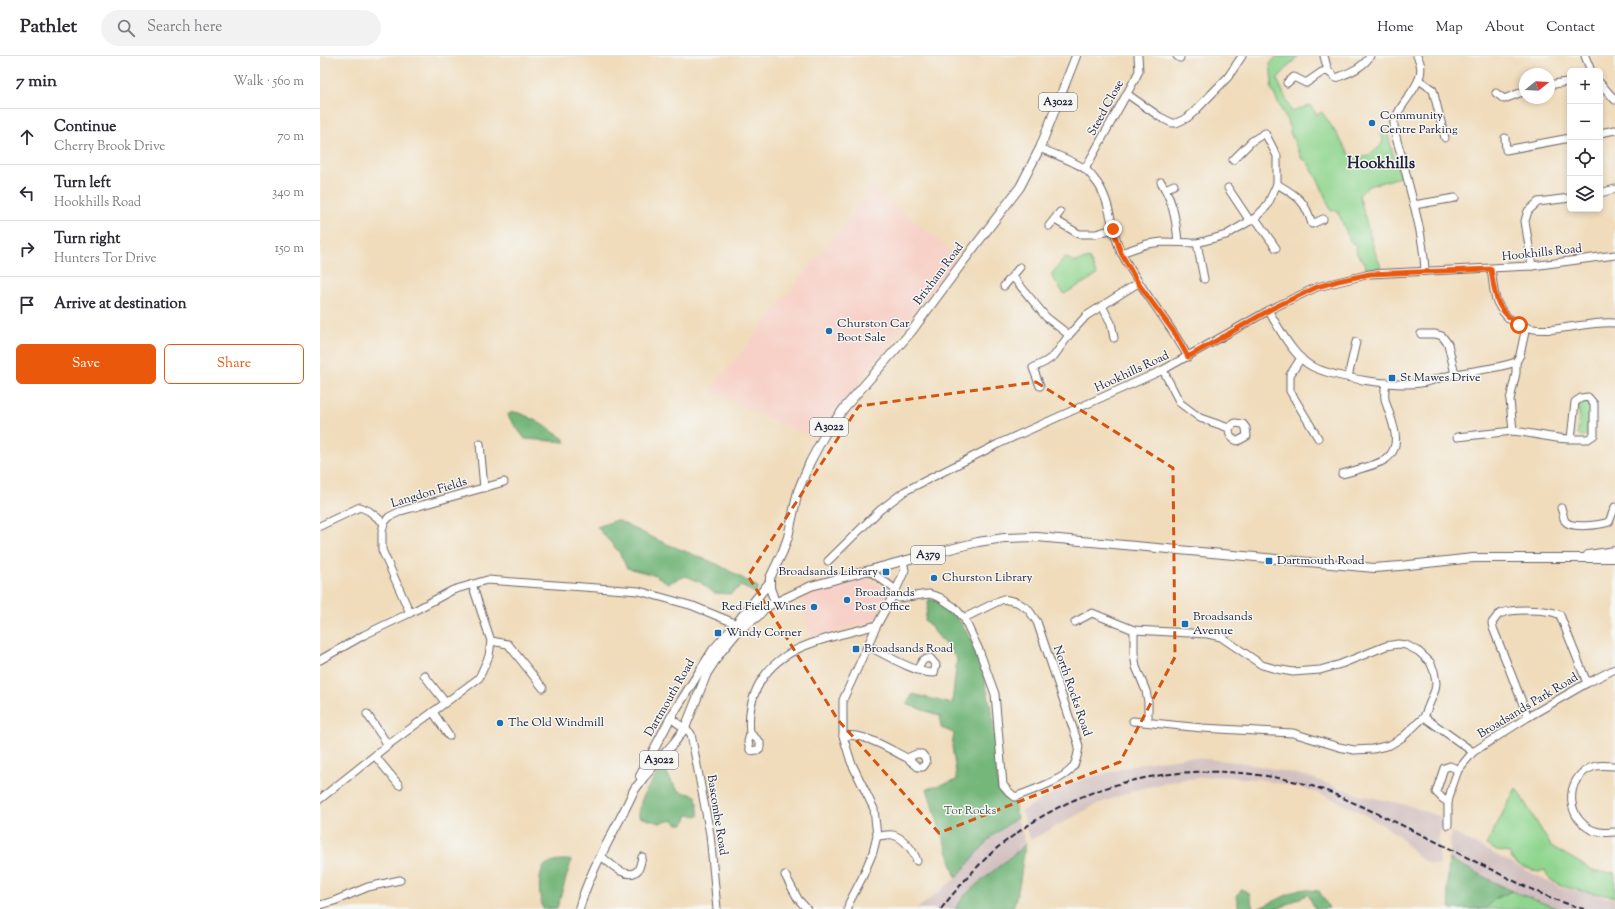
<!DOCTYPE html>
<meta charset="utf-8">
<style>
body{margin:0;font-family:"Sorts Mill Goudy",serif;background:#f2f2f3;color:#2b2b33}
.controls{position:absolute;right:12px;top:12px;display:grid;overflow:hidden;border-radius:6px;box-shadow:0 2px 6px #0003}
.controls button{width:36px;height:36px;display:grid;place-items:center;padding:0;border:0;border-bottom:1px solid #e1e1e2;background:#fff;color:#2b2b33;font:20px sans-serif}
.compass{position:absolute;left:1199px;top:12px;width:36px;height:36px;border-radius:50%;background:#fff;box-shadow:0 2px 6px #0003;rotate:72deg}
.stop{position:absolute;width:12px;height:12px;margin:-9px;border:3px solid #ea580c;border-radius:50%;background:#fff}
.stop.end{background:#ea580c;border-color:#fff;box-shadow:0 1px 4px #0008}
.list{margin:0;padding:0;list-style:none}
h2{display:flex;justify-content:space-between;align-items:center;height:52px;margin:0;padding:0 16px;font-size:17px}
h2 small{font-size:13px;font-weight:400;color:#7c7c81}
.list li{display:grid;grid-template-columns:26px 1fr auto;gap:12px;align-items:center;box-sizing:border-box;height:56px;padding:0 16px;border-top:1px solid #e1e1e2}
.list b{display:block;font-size:15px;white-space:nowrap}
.list p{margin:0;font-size:13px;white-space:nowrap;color:#7c7c81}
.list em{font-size:13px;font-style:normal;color:#7c7c81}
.actions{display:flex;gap:8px;padding:12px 16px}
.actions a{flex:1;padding:9px 0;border:1px solid #ea580c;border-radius:6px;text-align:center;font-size:14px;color:#ea580c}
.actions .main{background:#ea580c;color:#fff}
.icon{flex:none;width:22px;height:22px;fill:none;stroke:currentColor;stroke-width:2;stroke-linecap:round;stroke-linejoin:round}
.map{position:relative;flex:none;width:1295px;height:853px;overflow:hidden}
header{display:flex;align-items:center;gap:24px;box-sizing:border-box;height:56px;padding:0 20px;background:#fff;border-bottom:1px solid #e1e1e2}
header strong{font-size:19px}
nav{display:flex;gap:22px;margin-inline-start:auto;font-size:14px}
.search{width:280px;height:36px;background:#f2f2f3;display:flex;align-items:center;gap:10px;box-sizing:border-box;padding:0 14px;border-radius:22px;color:#7c7c81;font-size:15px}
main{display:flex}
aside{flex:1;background:#fff}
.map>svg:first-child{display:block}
</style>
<header>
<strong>Pathlet</strong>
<div class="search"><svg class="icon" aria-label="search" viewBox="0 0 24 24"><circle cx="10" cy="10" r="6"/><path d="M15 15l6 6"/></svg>Search here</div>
<nav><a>Home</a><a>Map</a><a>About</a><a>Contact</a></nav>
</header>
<main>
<aside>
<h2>7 min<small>Walk · 560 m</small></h2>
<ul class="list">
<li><svg class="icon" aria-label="ahead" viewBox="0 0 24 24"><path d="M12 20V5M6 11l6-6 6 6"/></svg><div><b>Continue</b><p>Cherry Brook Drive</p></div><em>70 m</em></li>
<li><svg class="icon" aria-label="left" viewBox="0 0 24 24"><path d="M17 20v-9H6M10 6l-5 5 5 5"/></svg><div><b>Turn left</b><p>Hookhills Road</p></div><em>340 m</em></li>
<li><svg class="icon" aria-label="right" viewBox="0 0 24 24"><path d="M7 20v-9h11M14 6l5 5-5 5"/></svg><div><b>Turn right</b><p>Hunters Tor Drive</p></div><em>150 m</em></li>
<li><svg class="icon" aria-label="arrive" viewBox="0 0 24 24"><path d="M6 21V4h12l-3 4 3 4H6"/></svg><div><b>Arrive at destination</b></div></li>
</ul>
<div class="actions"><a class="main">Save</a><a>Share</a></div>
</aside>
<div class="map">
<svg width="1295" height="853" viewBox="0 0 1295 853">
<rect width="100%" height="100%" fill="#f6f6f2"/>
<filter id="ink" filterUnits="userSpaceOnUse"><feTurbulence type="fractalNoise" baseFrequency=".025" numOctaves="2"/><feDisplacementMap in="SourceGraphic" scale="8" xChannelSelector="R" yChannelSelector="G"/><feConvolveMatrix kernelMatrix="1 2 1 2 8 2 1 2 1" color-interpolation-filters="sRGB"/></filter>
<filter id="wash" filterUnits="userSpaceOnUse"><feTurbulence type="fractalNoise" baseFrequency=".012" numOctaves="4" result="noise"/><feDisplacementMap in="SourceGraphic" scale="16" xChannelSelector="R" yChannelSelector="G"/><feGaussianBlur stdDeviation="0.9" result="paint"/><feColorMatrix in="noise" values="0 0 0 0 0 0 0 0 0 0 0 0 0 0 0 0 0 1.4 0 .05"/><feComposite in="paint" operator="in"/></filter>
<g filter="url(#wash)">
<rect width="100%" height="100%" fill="#f0dcbb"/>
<g fill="#f7d1c8">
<path d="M546 131 554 134 623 188 638 203 633 207 496 381 464 370 390 335 548 139Z"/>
<path d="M548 523 570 536 556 564 491 583 482 543 497 537Z"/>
</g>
<g fill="#d2bfc0">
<path d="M868 701 925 707 986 720 1040 739 1088 749 1123 762 1118 783 1120 809 1110 808 1100 803 1078 779 1053 763 1007 740 978 731 937 723 896 720 859 724 815 734 775 749 711 784 707 776 702 755 747 729 767 722 823 707Z"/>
<path d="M697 762 706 788 704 790 655 830 644 840 635 853H597L636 822 672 780Z"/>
<path d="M1131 776 1239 831 1295 843V853H1240L1192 835 1129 803Z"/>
</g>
<g fill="#90d58f" stroke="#597c65">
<path d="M959 0H978L957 23 972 56 990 49 997 59 1002 56 1031 100C1047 104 1051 99 1062 88L1063 83 1060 77 1066 73 1080 121 1049 130 1039 139C1046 163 1051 188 1061 211L1046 213 1045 207 1037 198 1035 188 1031 187 1017 154 1011 155 1000 128 987 105 982 103 970 76 969 69 951 32 952 25 950 8 955 2Z"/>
<path d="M745 201 755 206 769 202 777 219 744 238 731 219Z"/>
<path d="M1263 345H1267C1271 351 1274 371 1270 377 1268 380 1264 380 1261 380L1258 378 1259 347Z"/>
<path d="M1196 732 1231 790 1275 816 1295 817V841C1277 837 1251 835 1234 826 1230 824 1227 819 1225 814L1218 816C1208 812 1191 809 1190 797L1177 795 1166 789Z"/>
<path d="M1192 835 1236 852 1240 853H1165L1176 842Z"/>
</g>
<g fill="#74b67a" stroke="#4b6c5a">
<path d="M193 356C206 356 231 375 243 382L245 386 205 383 187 359Z"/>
<path d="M297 464 342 486 397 508 438 531 435 537 421 530 410 538 394 537 380 526 366 520 348 527 335 519 307 512 299 496 277 471Z"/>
<path d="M609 543C655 551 672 647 675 685 676 695 676 723 679 731 682 738 691 740 694 747 696 751 696 757 697 762L672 780 636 822 607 733 637 724 632 690 634 677 621 672 620 660 586 648 593 638 632 648 637 603 605 564Z"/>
<path d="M344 708C346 716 353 731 360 735 365 738 371 737 376 740L379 760 368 759 364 768H357L353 764 340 767 319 761C318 740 334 724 344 708Z"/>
<path d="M706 788C701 808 701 835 692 853H635L644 840 655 830Z"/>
<path d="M1129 803 1192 835 1176 842 1165 853H1131L1127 834Z"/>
<path d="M242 804H251V806L237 852 223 853C219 843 216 814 227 808 231 805 238 805 242 804Z"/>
<path d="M979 833 999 835 1009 852 995 853 988 838 958 853H938Z"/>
<path d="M921 834H924L929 837 933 853H919L916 840Z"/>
</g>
</g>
<g filter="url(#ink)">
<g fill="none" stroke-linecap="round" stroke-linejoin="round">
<defs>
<g id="minor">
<path d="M857 0 860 2"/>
<path d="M1004 0 1008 15"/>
<path d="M1097 0C1110 21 1087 39 1078 57 1077 59 1075 63 1074 65 1073 76 1079 91 1082 101 1091 141 1103 174 1105 215"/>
<path d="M1265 0 1271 15"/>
<path d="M1099 24 1113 34 1125 82"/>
<path d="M967 27 974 21 986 27 1002 16 1008 15 1016 22C1028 17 1043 12 1050 0"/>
<path d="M1280 27 1295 44"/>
<path d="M1229 29 1246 26 1250 24"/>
<path d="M1176 37 1184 43 1205 35"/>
<path d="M807 38 840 61 852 67H856L867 62 874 56 908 21 922 0"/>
<path d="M1280 77 1295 74"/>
<path d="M1185 82 1186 94 1250 82"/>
<path d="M720 92C733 98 754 105 765 113 768 115 772 120 775 124 792 144 790 175 802 198 821 235 849 265 868 301"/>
<path d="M913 104 932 85 945 77 957 100V128"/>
<path d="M765 113 815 23 819 15 818 0"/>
<path d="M841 126C853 145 856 164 858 186"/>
<path d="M908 132 930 165"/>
<path d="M845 133 854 129"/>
<path d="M1280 137 1295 133"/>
<path d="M1094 149 1135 142"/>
<path d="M935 162 956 192"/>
<path d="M735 164 759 178H776L793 173"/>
<path d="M729 170 740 156"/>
<path d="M877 187 884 223"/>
<path d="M801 197 827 188 842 186 877 187 906 179 935 162 947 150 957 128C977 140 985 144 992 168L1003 163"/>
<path d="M1212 210 1205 165 1208 155 1218 146 1250 142"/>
<path d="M1171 213C1173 223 1173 237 1177 246 1200 295 1257 263 1295 267"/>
<path d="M693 221 726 261 749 279"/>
<path d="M684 230 700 211"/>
<path d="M782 250 791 267 794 282"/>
<path d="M948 254C959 272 974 302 993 311 1017 322 1075 331 1101 327 1113 325 1124 320 1136 318 1156 314 1176 313 1196 306L1200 299 1206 271"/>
<path d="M1101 278H1115L1122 280 1128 288 1135 318"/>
<path d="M981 302 970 319V335L998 382"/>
<path d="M1196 306V317L1190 344 1193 375C1213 377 1232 383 1251 383L1255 346 1261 342 1268 341 1274 348V379L1268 383H1251"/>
<path d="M843 314 860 347 880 362 909 372 915 367 923 368 926 372 927 380 918 385C911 383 909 379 909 372"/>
<path d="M1028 321 1036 286"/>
<path d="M720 330 713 312 725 306 734 300 749 279 766 260 818 227"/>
<path d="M1137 381 1193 375"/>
<path d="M160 388 164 432"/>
<path d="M1022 418C1034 414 1056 410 1066 403 1086 388 1069 361 1065 343 1064 338 1065 332 1066 327"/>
<path d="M1241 452C1243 456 1243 462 1245 465 1251 473 1280 469 1289 466L1295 451"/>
<path d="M0 470 40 451 49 455 64 467"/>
<path d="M508 505 560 454 585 435 678 388 843 314 953 252 997 231 1050 218 1212 210 1295 199"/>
<path d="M576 534 585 514 583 505"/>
<path d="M574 539 579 542 609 538 619 541 634 551 644 562 659 594 675 638 683 729 689 736 695 741C710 735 744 724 753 711 757 705 758 697 759 690L717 566 708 553 697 546 683 543 644 562"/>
<path d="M90 557 62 494V476L64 467 69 461 81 455 184 426"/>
<path d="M755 566 772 557 814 574 888 578 901 581 942 609 956 613 973 616 1000 614 1021 608 1066 590 1078 588 1086 589 1098 595 1110 606 1114 615 1116 627 1115 634 1104 661 1083 681 1070 689 1053 693 1034 694 1019 691 973 677 882 672 813 665"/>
<path d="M814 574V597L816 611 826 635 828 646V666"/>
<path d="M171 585 188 588 223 632"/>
<path d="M548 590C564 598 597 618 614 617L616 609 610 602 603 604 597 614"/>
<path d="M0 604 44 579 90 557 133 534 167 524 319 535 373 550 412 566 419 572"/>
<path d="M104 619 125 646"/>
<path d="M113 656 129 680"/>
<path d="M47 658 68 689"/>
<path d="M351 661C356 669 366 670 371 678L390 778 397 853"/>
<path d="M1104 661 1153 696"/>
<path d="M1208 661 1173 572 1172 567 1178 559C1189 552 1229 553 1240 559L1267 627"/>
<path d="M430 677 428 686 430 694C434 695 437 695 440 692V686L430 677C428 660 430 647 437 632 459 586 514 582 557 569"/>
<path d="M523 680C546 677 567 692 587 702L596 698H602L605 702 606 707 603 711H598L587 702"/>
<path d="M55 700 79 729"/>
<path d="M1295 710C1289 710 1282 709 1276 710 1241 719 1245 769 1279 776 1284 777 1290 776 1295 776"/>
<path d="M0 743 68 689 159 622 169 600 171 585 152 528"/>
<path d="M1128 746 1123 743 1116 736 1124 712 1130 710 1138 714"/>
<path d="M1128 769V746L1132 731 1138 714 1153 696 1208 661 1267 627 1295 613"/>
<path d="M557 780C561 780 569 778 573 779 584 782 594 795 597 805"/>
<path d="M281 800C289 806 307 826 318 814 320 811 321 805 322 801"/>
<path d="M465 819 478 843 487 853"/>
<path d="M0 849 14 845 48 831 80 824"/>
<path d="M528 853 529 847 542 822 553 796 557 780 554 753 531 706 523 680V644L557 569 576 534 550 515"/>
</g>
<g id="major">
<path d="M1268 499 1295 495"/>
<path d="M455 546 450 532V522L463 495 468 481 478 435 490 406 505 378 525 351 591 276 639 211 700 131 720 92 756 0"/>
<path d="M419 564 449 527"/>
<path d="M320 720 351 661 393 594 417 567 433 557"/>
<path d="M313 736 324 721 354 687 365 672 387 617 400 597 420 573 437 561 446 551 491 530 583 505 658 486 684 482 717 481 1054 512 1080 510 1153 502H1295"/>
<path d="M259 853C271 810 297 773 315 732"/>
</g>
</defs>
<use href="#minor" stroke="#6a6368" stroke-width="9"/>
<use href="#major" stroke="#6a6368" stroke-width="10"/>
<use href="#minor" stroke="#fff" stroke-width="7"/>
<use href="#major" stroke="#fff" stroke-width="8"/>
<path stroke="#22223b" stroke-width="2" stroke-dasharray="6 3" stroke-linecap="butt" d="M621 853C638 831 656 811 677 792 683 787 690 782 697 777 761 730 842 710 921 717 953 720 987 726 1016 739 1062 759 1107 781 1152 804 1189 822 1224 842 1264 853"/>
</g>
</g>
<g fill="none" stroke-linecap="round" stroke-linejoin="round" filter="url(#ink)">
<path stroke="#ea580c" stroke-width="5" d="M793 173 801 197 818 227 856 279 868 301 953 252 997 231 1018 225 1050 218 1171 213C1175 240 1175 253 1199 269"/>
</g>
<path fill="none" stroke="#d45411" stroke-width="3" stroke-dasharray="8 5" stroke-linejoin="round" d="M716 326 853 412 855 601 800 706 619 777 518 664 428 520 539 350Z"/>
<g fill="#1f6fb2" stroke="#f6f6f2" stroke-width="1.5">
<circle cx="1052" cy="67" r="4"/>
<circle cx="509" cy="275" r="4"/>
<rect x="1068" y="318" width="8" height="8" rx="2"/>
<rect x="945" y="501" width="8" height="8" rx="2"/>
<rect x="562" y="512" width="8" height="8" rx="2"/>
<circle cx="614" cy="522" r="4"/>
<circle cx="527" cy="544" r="4"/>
<circle cx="494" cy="551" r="4"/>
<rect x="861" y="564" width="8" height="8" rx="2"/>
<rect x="394" y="573" width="8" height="8" rx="2"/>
<rect x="532" y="589" width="8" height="8" rx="2"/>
<circle cx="180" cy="667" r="4"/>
</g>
<g text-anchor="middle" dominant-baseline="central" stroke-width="3" stroke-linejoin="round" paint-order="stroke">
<g fill="#f6f6f2" stroke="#626272" stroke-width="1">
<rect x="719" y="37" width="38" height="18" rx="3"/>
<rect x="490" y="362" width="38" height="18" rx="3"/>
<rect x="591" y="490" width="34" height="18" rx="3"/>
<rect x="320" y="695" width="38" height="18" rx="3"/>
</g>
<g font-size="11" font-weight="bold" fill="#22223b">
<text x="738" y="46">A3022</text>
<text x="509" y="371">A3022</text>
<text x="608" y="499">A379</text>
<text x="339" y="704">A3022</text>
</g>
<g font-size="12" fill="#22223b" stroke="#f6f6f2">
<text transform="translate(786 52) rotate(-61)">Steed Close</text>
<text transform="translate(1222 197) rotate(-6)">Hookhills Road</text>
<text transform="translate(619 218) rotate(-53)">Brixham Road</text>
<text transform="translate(812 316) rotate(-25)">Hookhills Road</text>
<text transform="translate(109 437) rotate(-17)">Langdon Fields</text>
<text transform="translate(752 635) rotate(71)">North Rocks Road</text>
<text transform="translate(350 642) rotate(-60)">Dartmouth Road</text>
<text transform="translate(1208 650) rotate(-31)">Broadsands Park Road</text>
<text transform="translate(397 759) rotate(81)">Bascombe Road</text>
</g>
<g font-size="12" fill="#22223b" stroke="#f6f6f2" text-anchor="start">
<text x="1060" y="60">Community<tspan x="1060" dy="14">Centre Parking</tspan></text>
<text x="517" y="268">Churston Car<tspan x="517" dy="14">Boot Sale</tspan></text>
<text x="1080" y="322">St Mawes Drive</text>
<text x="957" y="505">Dartmouth Road</text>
<text x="558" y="516" text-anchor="end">Broadsands Library</text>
<text x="622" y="522">Churston Library</text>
<text x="535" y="537">Broadsands<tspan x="535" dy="14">Post Office</tspan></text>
<text x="486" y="551" text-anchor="end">Red Field Wines</text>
<text x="873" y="561">Broadsands<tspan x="873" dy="14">Avenue</tspan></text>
<text x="406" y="577">Windy Corner</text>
<text x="544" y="593">Broadsands Road</text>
<text x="188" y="667">The Old Windmill</text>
</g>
<g font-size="12" fill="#435854" stroke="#f6f6f2">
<text x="650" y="755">Tor Rocks</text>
</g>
<g font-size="16" font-weight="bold" fill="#22223b" stroke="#f6f6f2">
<text x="1061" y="108">Hookhills</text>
</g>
</g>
</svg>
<div class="controls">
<button>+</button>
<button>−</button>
<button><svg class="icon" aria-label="locate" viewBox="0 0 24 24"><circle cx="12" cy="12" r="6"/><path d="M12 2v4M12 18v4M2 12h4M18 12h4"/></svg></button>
<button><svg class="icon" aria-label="layers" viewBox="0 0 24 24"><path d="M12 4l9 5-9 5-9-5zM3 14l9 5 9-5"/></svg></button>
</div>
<svg class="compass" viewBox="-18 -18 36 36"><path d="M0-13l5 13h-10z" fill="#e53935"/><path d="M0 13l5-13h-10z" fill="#7c7c81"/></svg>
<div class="stop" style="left:1199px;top:269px"></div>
<div class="stop end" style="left:793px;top:173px"></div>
</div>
</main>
